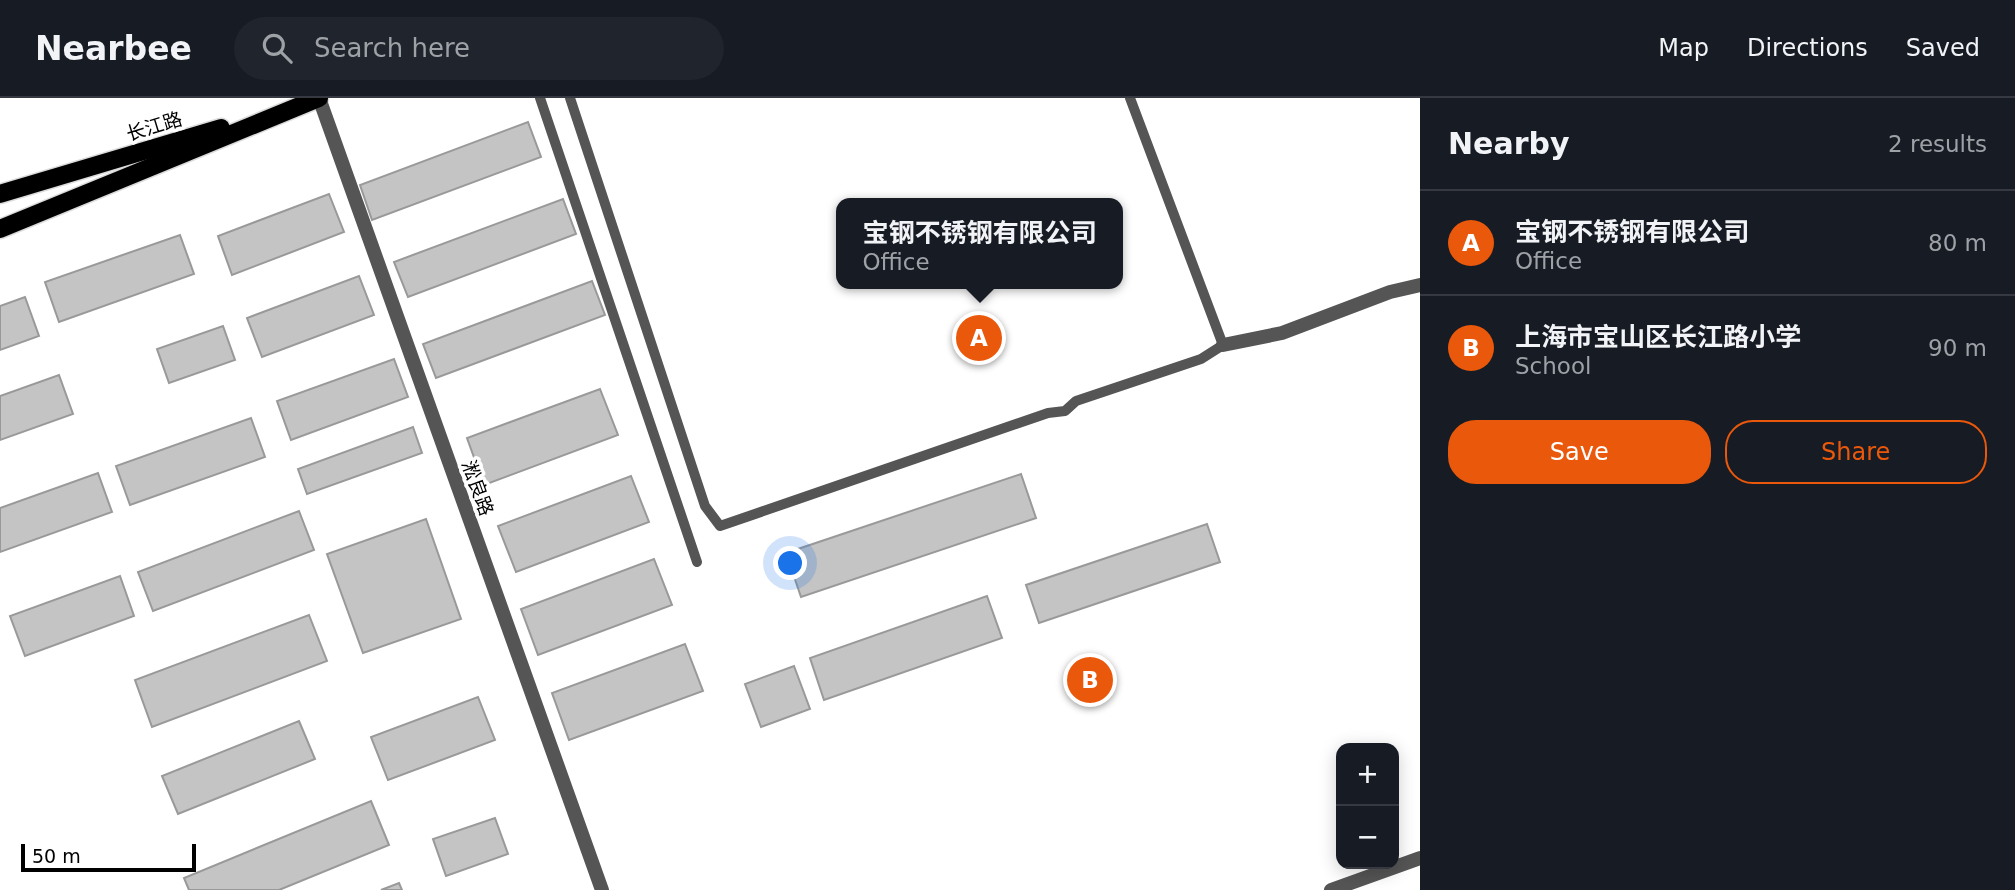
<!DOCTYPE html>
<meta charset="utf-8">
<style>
body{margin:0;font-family:"DejaVu Sans","Noto Sans SC",sans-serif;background:#20242c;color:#f1f3f6}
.controls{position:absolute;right:21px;bottom:21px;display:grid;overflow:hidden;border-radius:14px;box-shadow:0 4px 18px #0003}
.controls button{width:63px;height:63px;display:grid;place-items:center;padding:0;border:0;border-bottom:2px solid #363941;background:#171b24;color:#f1f3f6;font:35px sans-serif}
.scale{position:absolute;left:21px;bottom:18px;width:175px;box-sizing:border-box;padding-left:7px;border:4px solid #000;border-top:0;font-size:19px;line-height:24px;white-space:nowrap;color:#000;-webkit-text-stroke:5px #fff;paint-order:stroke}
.you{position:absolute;left:791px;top:466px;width:24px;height:24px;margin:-18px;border:5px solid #fff;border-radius:50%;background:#1a73e8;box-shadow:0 0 0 10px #1a73e833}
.badge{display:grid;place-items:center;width:46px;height:46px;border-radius:50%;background:#ea580c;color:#fff;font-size:23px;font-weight:700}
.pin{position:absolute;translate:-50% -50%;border:4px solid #fff;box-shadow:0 2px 7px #0006}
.popup{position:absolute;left:836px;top:100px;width:287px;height:91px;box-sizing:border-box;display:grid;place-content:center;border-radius:14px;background:#171b24;filter:drop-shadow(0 2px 5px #0005);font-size:23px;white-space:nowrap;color:#9ea1a6}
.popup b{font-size:26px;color:#f1f3f6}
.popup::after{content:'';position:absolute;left:50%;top:100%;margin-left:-14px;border:14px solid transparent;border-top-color:#171b24}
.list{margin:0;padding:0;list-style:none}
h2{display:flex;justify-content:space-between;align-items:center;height:91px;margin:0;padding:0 28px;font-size:30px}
h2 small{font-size:23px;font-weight:400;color:#9ea1a6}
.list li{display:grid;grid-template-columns:46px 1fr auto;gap:21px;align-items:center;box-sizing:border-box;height:105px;padding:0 28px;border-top:2px solid #363941}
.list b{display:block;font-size:26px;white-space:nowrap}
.list p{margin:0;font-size:23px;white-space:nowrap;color:#9ea1a6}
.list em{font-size:23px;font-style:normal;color:#9ea1a6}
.actions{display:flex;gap:14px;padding:21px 28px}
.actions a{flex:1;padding:16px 0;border:2px solid #ea580c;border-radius:28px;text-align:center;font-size:24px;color:#ea580c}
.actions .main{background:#ea580c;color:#fff}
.icon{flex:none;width:38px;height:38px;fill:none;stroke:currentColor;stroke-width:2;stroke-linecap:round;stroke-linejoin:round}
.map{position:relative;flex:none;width:1420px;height:792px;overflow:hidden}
header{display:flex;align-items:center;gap:42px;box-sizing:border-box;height:98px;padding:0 35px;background:#171b24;border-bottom:2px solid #363941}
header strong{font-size:33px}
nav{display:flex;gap:38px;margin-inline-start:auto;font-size:24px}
.search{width:490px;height:63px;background:#20242c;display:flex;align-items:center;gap:18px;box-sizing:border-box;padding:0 24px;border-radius:38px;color:#9ea1a6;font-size:26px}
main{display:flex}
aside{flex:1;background:#171b24}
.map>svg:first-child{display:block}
</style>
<header>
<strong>Nearbee</strong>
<div class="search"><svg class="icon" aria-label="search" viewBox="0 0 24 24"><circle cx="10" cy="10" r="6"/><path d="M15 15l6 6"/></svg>Search here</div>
<nav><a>Map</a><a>Directions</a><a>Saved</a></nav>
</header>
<main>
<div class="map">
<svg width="1420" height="792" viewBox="0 0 1420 792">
<rect width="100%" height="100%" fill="#fff"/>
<g fill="#c4c4c4" stroke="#999" stroke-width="2">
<path d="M528 24 541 59 372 122 360 87Z"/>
<path d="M329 96 344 134 232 177 218 138Z"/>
<path d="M563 101 576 136 408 199 394 164Z"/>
<path d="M180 137 194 176 59 224 45 184Z"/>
<path d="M359 178 374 217 262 259 247 220Z"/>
<path d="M592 183 605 217 436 280 423 246Z"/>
<path d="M25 199 39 238 0 252V208Z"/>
<path d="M223 228 235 262 169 285 157 251Z"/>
<path d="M394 261 408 299 291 342 277 303Z"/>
<path d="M59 277 73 316 0 342V298Z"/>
<path d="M600 291 618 337 484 387 467 340Z"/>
<path d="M251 320 265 359 130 407 116 368Z"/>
<path d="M413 329 422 355 307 396 298 371Z"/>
<path d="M98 375 112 414 0 454V410Z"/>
<path d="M1021 376 1036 420 801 499 786 455Z"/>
<path d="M631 378 649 424 516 474 498 428Z"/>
<path d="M299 413 314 452 153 513 138 474Z"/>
<path d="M426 421 461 521 363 555 327 456Z"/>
<path d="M1207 426 1220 464 1039 525 1026 487Z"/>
<path d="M654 461 672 507 538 557 521 511Z"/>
<path d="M120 478 134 518 25 558 10 518Z"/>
<path d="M987 498 1002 540 824 602 810 560Z"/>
<path d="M309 517 327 563 152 629 135 582Z"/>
<path d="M685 546 703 593 569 642 552 595Z"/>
<path d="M794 568 810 611 761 629 745 586Z"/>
<path d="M478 599 495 642 388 682 371 639Z"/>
<path d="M299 623 315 661 178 716 162 678Z"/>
<path d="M371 703 389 747 279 792H189L184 780Z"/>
<path d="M495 720 508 756 446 778 433 741Z"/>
<path d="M399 785 402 792H381Z"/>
</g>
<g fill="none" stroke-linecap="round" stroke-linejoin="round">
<defs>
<g id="primary">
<path d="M0 96 221 30"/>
<path d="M0 131 319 0"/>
</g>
</defs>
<use href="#primary" stroke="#dbdbdb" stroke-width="21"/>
<g stroke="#555" stroke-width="10">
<path d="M540 0 697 464"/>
<path d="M570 0 705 408 720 428 1048 315 1065 313 1076 303 1201 261 1223 247 1130 0"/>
</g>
<g stroke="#555" stroke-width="14">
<path d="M1223 247 1282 235 1390 194 1420 187"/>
<path d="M1331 792 1420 760"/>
</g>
<path stroke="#555" stroke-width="14" d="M319 0 602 792"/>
<use href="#primary" stroke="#000" stroke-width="18"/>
</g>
<g text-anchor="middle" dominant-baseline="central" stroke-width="7" stroke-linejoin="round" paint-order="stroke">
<g font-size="19" fill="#000" stroke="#fff">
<text transform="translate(154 28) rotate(-17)">长江路</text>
<text transform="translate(478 390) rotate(70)">淞良路</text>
</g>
</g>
</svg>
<div class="controls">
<button>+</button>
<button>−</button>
</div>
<div class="scale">50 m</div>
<div class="you"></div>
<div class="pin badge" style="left:979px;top:240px">A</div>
<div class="popup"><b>宝钢不锈钢有限公司</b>Office</div>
<div class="pin badge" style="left:1090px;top:582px">B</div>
</div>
<aside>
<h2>Nearby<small>2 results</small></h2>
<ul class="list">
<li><span class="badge">A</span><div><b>宝钢不锈钢有限公司</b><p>Office</p></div><em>80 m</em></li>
<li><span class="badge">B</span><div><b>上海市宝山区长江路小学</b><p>School</p></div><em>90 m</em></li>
</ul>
<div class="actions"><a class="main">Save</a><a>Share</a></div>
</aside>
</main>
